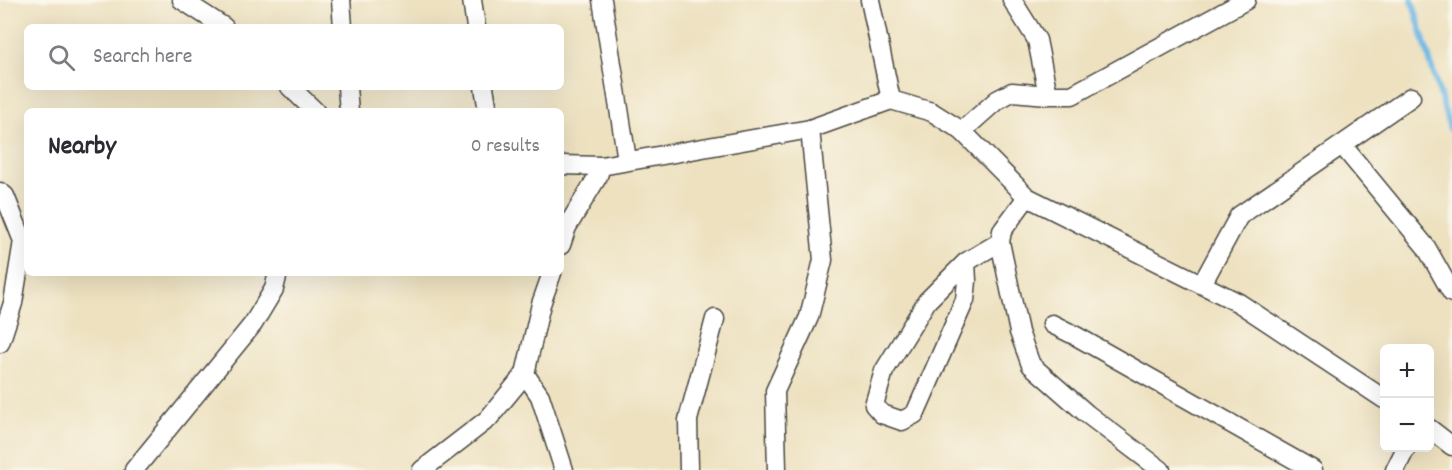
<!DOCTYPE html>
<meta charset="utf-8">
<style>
body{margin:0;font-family:Dekko,sans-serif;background:#f2f2f3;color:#2b2b33}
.controls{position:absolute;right:18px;bottom:18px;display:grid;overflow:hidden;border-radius:9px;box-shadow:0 6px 24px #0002}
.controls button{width:54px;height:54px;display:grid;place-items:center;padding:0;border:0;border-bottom:2px solid #e1e1e2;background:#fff;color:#2b2b33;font:30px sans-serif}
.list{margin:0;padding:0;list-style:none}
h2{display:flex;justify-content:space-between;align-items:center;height:78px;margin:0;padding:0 24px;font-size:26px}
h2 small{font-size:20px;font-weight:400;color:#7c7c81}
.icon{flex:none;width:33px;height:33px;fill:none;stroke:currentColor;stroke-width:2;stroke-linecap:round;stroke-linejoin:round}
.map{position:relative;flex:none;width:1452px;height:470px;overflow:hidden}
.search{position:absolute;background:#fff;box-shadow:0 6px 24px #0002;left:24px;top:24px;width:540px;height:66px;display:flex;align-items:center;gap:15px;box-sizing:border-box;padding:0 21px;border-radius:9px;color:#7c7c81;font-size:22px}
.panel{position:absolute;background:#fff;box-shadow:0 6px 24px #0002;left:24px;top:108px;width:540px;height:168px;border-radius:9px}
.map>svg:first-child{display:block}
</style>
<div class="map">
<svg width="1452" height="470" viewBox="0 0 1452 470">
<rect width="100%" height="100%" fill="#fbf7ec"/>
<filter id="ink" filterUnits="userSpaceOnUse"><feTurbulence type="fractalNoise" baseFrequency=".0167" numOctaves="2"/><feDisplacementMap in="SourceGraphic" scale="12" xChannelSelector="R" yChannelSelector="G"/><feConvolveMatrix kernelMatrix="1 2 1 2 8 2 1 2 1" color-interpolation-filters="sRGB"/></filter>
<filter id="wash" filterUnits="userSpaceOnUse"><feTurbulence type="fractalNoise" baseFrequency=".008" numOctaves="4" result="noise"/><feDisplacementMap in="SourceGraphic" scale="24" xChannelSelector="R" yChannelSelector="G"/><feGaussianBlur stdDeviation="1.35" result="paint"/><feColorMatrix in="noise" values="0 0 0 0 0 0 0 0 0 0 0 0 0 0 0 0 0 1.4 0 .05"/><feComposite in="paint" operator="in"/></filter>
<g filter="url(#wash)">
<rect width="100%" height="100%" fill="#ede1c0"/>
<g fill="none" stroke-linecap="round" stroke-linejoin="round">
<path stroke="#6cb7e5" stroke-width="6" d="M1412 0 1450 129H1452"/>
</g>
</g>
<g filter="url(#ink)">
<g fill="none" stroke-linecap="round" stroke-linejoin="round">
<defs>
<g id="minor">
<path d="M182 0 224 27"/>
<path d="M341 0 343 27"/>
<path d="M472 0 476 27"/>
<path d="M602 0 627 160"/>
<path d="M870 0 891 100"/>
<path d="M1012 0 1037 40 1048 95"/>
<path d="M290 87 315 111"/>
<path d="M347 87 349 111"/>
<path d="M484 87 488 111"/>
<path d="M962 131 997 100 1012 92 1048 95H1072L1246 0"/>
<path d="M1342 145 1426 247 1452 293"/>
<path d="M561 165 601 166 810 129 891 100 932 112 962 131 1027 197 1239 303 1384 399"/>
<path d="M0 192 5 196 23 241 13 303 0 343"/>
<path d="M1027 197 1002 231 1000 242 1019 332 1031 365 1087 414 1161 470"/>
<path d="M561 245 567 227 598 176 601 166"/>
<path d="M966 262 967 281 965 300 915 414 902 421 882 414 874 405 884 371 927 301 966 262 1000 242"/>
<path d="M1202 284 1239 216 1411 97"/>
<path d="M1052 324 1076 336 1313 470"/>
<path d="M525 374 540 396 564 470"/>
<path d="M1430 429 1452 446"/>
<path d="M134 470 253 324 274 289 278 273"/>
<path d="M422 470 488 419 525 374 541 304 552 273"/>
<path d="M689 470 688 420 715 319"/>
<path d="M777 470 775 391 809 317 823 260 810 129"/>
<path d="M1395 470 1406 448"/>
</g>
</defs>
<use href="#minor" stroke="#484641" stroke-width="21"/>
<use href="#minor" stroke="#fff" stroke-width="18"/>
</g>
</g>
</svg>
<div class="controls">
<button>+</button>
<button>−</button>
</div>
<div class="search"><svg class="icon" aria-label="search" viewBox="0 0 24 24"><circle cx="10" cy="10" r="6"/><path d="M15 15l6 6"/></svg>Search here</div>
<section class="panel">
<h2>Nearby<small>0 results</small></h2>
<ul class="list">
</ul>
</section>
</div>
